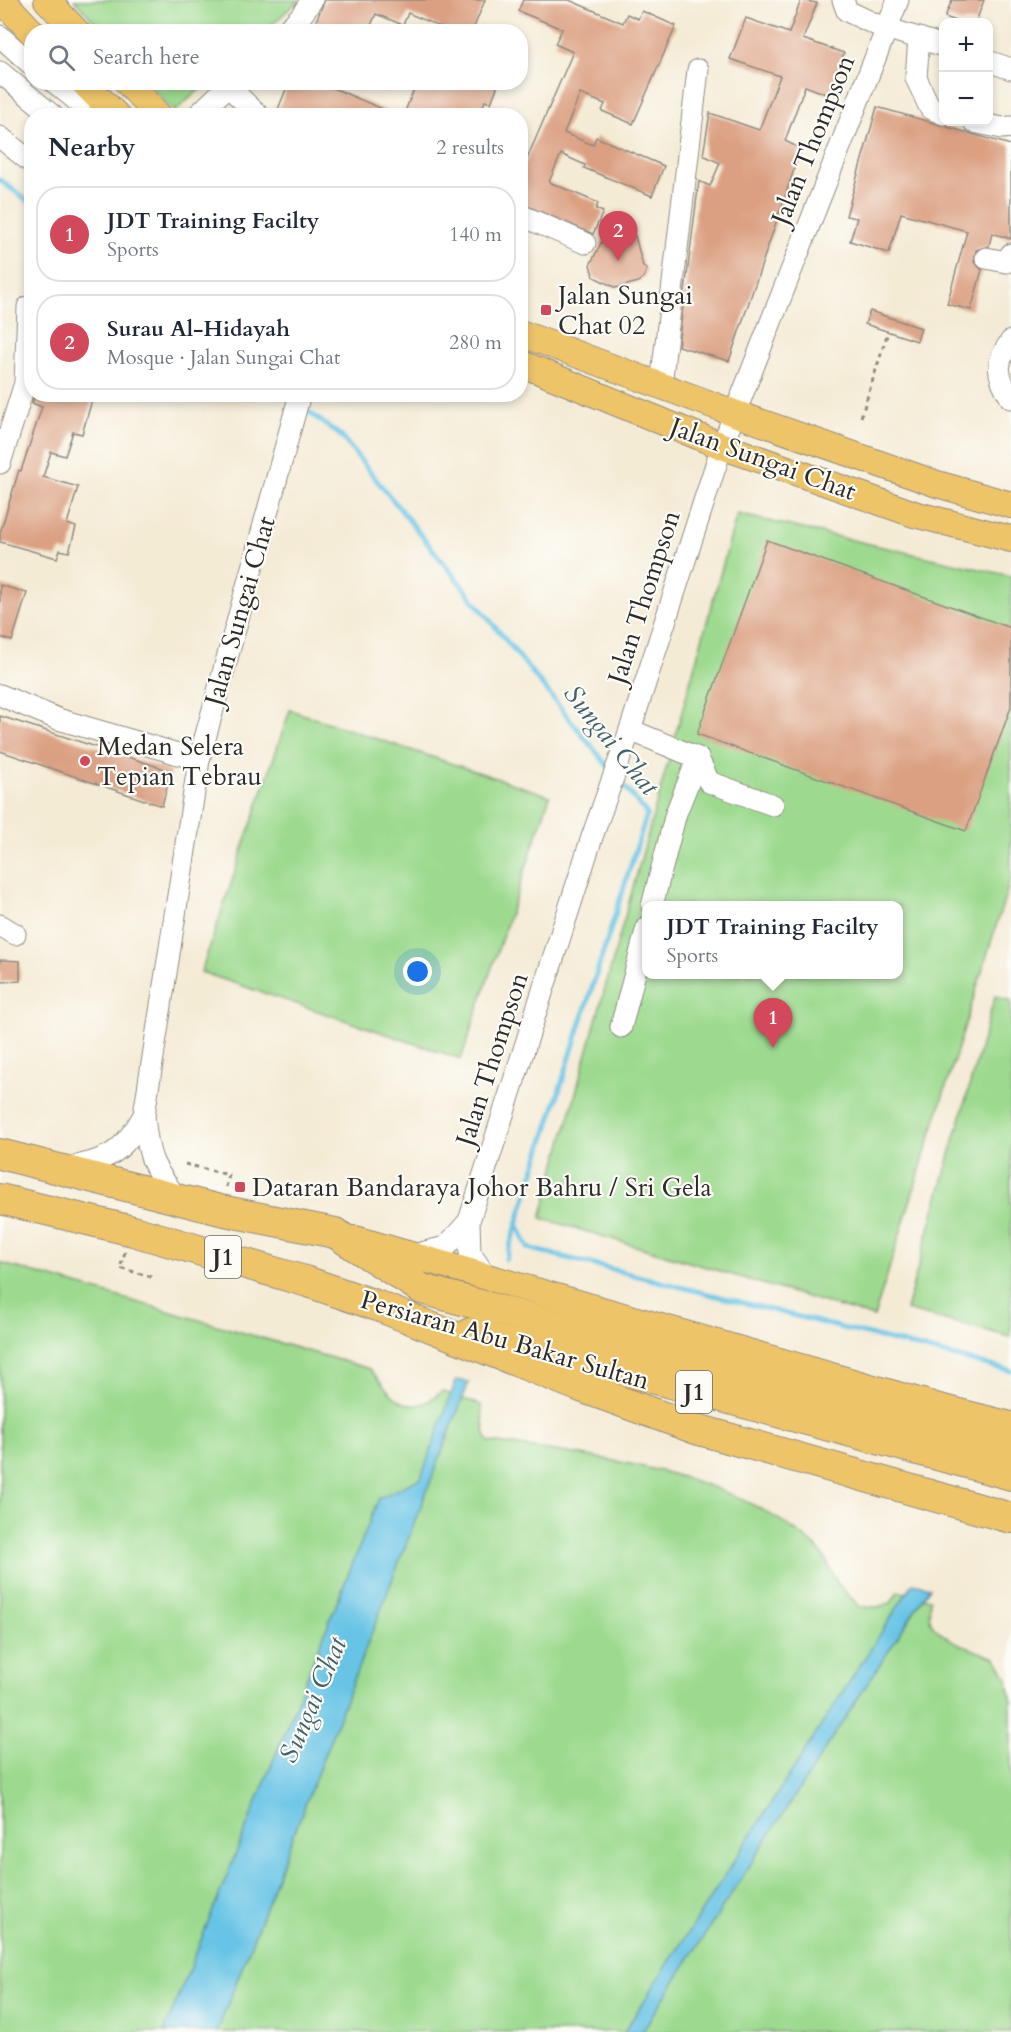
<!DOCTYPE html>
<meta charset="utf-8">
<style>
body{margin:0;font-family:Cardo,serif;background:#f6f6f7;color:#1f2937}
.controls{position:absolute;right:18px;top:18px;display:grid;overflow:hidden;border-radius:12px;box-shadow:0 3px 9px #0003}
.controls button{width:54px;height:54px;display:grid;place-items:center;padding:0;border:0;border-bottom:2px solid #e0e1e3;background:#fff;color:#1f2937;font:30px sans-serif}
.you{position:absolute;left:418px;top:972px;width:21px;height:21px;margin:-15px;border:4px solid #fff;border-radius:50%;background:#1a73e8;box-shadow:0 0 0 9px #1a73e833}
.badge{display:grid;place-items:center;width:39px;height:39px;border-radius:50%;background:#d1495b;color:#fff;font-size:20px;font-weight:700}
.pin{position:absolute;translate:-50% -50px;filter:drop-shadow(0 2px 3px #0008)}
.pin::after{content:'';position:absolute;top:32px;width:21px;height:18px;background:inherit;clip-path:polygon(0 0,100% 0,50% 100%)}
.popup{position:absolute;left:642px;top:901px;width:261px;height:78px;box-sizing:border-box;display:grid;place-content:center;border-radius:12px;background:#fff;filter:drop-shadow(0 2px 4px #0005);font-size:20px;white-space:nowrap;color:#747a83}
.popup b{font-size:22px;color:#1f2937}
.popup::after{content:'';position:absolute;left:50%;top:100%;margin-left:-12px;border:12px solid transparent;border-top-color:#fff}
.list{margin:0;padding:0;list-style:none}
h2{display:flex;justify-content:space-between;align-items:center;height:78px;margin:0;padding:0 24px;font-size:26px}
h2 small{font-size:20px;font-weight:400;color:#747a83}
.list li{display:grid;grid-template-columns:39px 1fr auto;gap:18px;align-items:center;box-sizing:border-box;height:96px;margin:0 12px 12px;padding:0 12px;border:2px solid #e0e1e3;border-radius:24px}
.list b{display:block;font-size:22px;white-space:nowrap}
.list p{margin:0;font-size:20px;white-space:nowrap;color:#747a83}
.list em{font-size:20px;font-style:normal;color:#747a83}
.icon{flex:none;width:33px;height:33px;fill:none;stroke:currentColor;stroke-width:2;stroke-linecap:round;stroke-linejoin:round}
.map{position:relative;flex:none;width:1011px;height:2032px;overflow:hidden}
.search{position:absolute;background:#fff;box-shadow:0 3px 9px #0003;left:24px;top:24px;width:504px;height:66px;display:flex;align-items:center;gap:15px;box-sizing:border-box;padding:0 21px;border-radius:24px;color:#747a83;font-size:22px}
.panel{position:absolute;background:#fff;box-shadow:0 3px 9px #0003;left:24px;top:108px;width:504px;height:294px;border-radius:24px}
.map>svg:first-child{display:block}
</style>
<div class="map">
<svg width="1011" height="2032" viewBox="0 0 1011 2032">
<rect width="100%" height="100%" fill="#fdfcf7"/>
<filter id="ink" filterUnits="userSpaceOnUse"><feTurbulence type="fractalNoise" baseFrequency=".0167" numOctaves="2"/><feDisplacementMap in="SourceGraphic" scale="12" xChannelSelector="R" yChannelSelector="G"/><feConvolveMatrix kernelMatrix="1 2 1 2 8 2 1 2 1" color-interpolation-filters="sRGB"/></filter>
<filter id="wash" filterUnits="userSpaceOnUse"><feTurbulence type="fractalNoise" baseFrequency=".008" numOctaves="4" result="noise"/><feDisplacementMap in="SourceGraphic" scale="24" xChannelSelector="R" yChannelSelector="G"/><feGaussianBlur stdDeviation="1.35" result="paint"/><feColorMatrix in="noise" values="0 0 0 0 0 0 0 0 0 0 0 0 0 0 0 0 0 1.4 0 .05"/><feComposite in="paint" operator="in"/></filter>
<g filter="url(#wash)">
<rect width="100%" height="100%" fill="#f4ebd5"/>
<g fill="#9dda8f" stroke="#64825d" stroke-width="1.5" fill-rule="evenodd">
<path d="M74 0H299L264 32 103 31Z"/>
<path d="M148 83H207L174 112Z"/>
<path d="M737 514 1011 576V878L874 1317 541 1218ZM647 906H899V974H647Z"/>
<path d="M290 710 550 796 461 1059 201 972Z"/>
<path d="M995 996 1011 1001V1337L906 1310Z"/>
<path d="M0 1263 370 1369C382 1383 400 1412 422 1404 429 1402 436 1395 442 1391L481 1405 485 1435 489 1442C600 1457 726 1470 814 1545 825 1554 831 1572 838 1584 844 1592 853 1599 860 1607H877L891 1603 898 1591 930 1599C930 1606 928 1616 931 1622 939 1639 979 1652 996 1658L1007 1678 1011 1697V2032H0Z"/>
</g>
<g fill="#68c4e6" stroke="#4a7888" stroke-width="1.5">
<path d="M456 1380 469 1382 217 2032H164L379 1498 421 1478Z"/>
<path d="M913 1583 930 1587 642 2032H624Z"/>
</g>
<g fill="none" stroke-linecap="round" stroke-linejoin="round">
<g stroke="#68c4e6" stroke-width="5">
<path d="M0 180 32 204"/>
<path d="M302 407 341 436 610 769"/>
<path d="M518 1226 528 1248 1011 1371"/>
<path d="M506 1259 647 814 618 779"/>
</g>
</g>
<g id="blocks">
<g fill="#dba082">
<path d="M325 0H485L472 32H452L408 13 403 25 376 14 368 32H311Z"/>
<path d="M523 0H569L623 23 627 14 638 19 642 11 676 26 633 124 602 111 605 104 580 94 564 133 593 145 596 137 664 166 652 196 584 168 585 165 561 154 549 182 598 203 596 209 603 212 593 234 520 203V175L573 52 555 44 562 29 518 11Z"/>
<path d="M801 0 817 3 803 39 844 53 829 95 805 86 785 141 801 149 729 361 678 346 699 181 710 186 720 163 703 155 710 113 759 130 780 76 730 59 746 18 789 33Z"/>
<path d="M952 0H984L976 22H959L945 17Z"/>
<path d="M289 82H319L399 116H294L278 109Z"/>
<path d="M417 82H499L491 103 485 101 479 116H403Z"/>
<path d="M877 107 1011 145V239L992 233 989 246 976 250 974 262 982 270 971 310 947 304 967 231 901 213 889 253 850 241 857 218 846 216Z"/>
<path d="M624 232 635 236 643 266 647 269 644 277 638 282 616 288 594 277 590 265 602 241 614 237 620 239Z"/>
<path d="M870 311 921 328 917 341 865 324Z"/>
<path d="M35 394H86L93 397 82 434 73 432 65 456 51 452 43 477 78 487 67 524 76 527 69 552 60 550 57 558 0 542V533L19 470 21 471 42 407 32 403Z"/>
<path d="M767 540 1011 628V707L966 831 697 734Z"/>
<path d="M0 585 27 593 12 641 0 637Z"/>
<path d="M0 716 171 771 162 806 0 751Z"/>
<path d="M0 960 20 961V981L0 982Z"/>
</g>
</g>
</g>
<g filter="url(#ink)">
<use href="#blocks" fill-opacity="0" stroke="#908b80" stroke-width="1.5"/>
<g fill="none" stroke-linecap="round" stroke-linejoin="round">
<defs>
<g id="minor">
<path d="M843 0 847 11 879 26 944 46"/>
<path d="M285 32 301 16 312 0"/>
<path d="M0 36 32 65"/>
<path d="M919 38 916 78 930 108 944 114"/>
<path d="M988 61 1011 69"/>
<path d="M0 72 53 116"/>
<path d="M54 82 96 116"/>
<path d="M228 86 259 116"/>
<path d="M197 116 232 82"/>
<path d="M974 122 1002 128 1011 127"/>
<path d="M0 137 32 163"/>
<path d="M520 215 585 243"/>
<path d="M986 258 1006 262 1011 254"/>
<path d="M1011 341C994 363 997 376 1011 398"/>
<path d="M661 385 698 70"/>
<path d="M0 463 25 383 28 307"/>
<path d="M0 695 58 719 199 760"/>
<path d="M630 730 698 758 709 782 773 805"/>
<path d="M652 906 676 813 698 758"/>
<path d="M0 925 15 934"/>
<path d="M621 1027 647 927"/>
<path d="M65 1169C110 1158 120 1156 144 1115"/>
<path d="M178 1199C151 1166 148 1157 144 1115L199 760 300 394"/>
<path d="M413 1255 446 1247 469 1221"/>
<path d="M487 1278 470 1253 469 1221 592 837 630 730 722 446 898 0"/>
</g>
<g id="major">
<path d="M2 0 32 32"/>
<path d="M47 0 77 32"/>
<path d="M83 82 117 116"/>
<path d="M127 82 159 116"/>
<path d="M520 333 734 413 937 484 1011 505"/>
<path d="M520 363 722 446 914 514 1011 539"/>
<path d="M355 1239 936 1406 1011 1425"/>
<path d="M470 1331 1011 1477"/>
</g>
<g id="highway">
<path d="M0 1154 220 1210 335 1233 422 1289 1011 1450"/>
<path d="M0 1199 133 1231 308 1282 378 1306 581 1387 696 1429 1011 1518"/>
</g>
</defs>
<use href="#minor" stroke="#908b80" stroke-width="23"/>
<use href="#major" stroke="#908b80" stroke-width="28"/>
<use href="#highway" stroke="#908b80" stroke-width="32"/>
<g stroke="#908b80" stroke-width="3" stroke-dasharray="4.5 4.5" stroke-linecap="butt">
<path d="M861 417 888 332"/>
<path d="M185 1164 229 1175 226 1187"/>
<path d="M125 1252 120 1268 155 1278"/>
</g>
<use href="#minor" stroke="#fff" stroke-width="21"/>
<use href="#major" stroke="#eec469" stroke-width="26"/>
<use href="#highway" stroke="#eec469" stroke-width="30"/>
</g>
</g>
<g fill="#d1495b" stroke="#fdfcf7" stroke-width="2">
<rect x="540" y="304" width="12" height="12" rx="3"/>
<circle cx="85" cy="761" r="6"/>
<rect x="234" y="1181" width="12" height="12" rx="3"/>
</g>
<g text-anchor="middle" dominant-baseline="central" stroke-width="4.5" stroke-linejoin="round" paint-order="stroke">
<g fill="#fdfcf7" stroke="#6a6a68" stroke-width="1.5">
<rect x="205" y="1236" width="36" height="42" rx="4.5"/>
<rect x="676" y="1371" width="36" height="42" rx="4.5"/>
</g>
<g font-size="24" font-weight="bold" fill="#2b2b2b">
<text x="223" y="1257">J1</text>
<text x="694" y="1392">J1</text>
</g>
<g font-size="26" fill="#2b2b2b" stroke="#fdfcf7">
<text transform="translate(813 140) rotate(-68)">Jalan Thompson</text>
<text transform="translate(763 459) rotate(20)">Jalan Sungai Chat</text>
<text transform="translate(644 597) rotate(-72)">Jalan Thompson</text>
<text transform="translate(240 611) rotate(-74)">Jalan Sungai Chat</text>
<text transform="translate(492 1059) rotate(-72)">Jalan Thompson</text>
<text transform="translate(505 1340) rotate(16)">Persiaran Abu Bakar Sultan</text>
</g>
<g font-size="26" fill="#2b2b2b" stroke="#fdfcf7" text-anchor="start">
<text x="558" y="295">Jalan Sungai<tspan x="558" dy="30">Chat 02</tspan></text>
<text x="97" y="746">Medan Selera<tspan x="97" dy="30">Tepian Tebrau</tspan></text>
<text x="252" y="1187">Dataran Bandaraya Johor Bahru / Sri Gela</text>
</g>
<g font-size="27" font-style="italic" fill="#40616c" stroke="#fdfcf7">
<text transform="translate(611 740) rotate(51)">Sungai Chat</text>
<text transform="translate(313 1700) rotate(-67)">Sungai Chat</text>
</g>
</g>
</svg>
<div class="controls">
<button>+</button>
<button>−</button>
</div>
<div class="you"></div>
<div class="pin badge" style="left:773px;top:1048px">1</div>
<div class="popup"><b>JDT Training Facilty</b>Sports</div>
<div class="pin badge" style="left:618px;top:261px">2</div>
<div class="search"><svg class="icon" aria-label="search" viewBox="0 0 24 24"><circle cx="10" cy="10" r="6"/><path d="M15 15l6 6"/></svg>Search here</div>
<section class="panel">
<h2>Nearby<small>2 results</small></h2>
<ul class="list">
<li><span class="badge">1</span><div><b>JDT Training Facilty</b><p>Sports</p></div><em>140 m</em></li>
<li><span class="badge">2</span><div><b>Surau Al-Hidayah</b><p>Mosque · Jalan Sungai Chat</p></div><em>280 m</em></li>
</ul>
</section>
</div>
